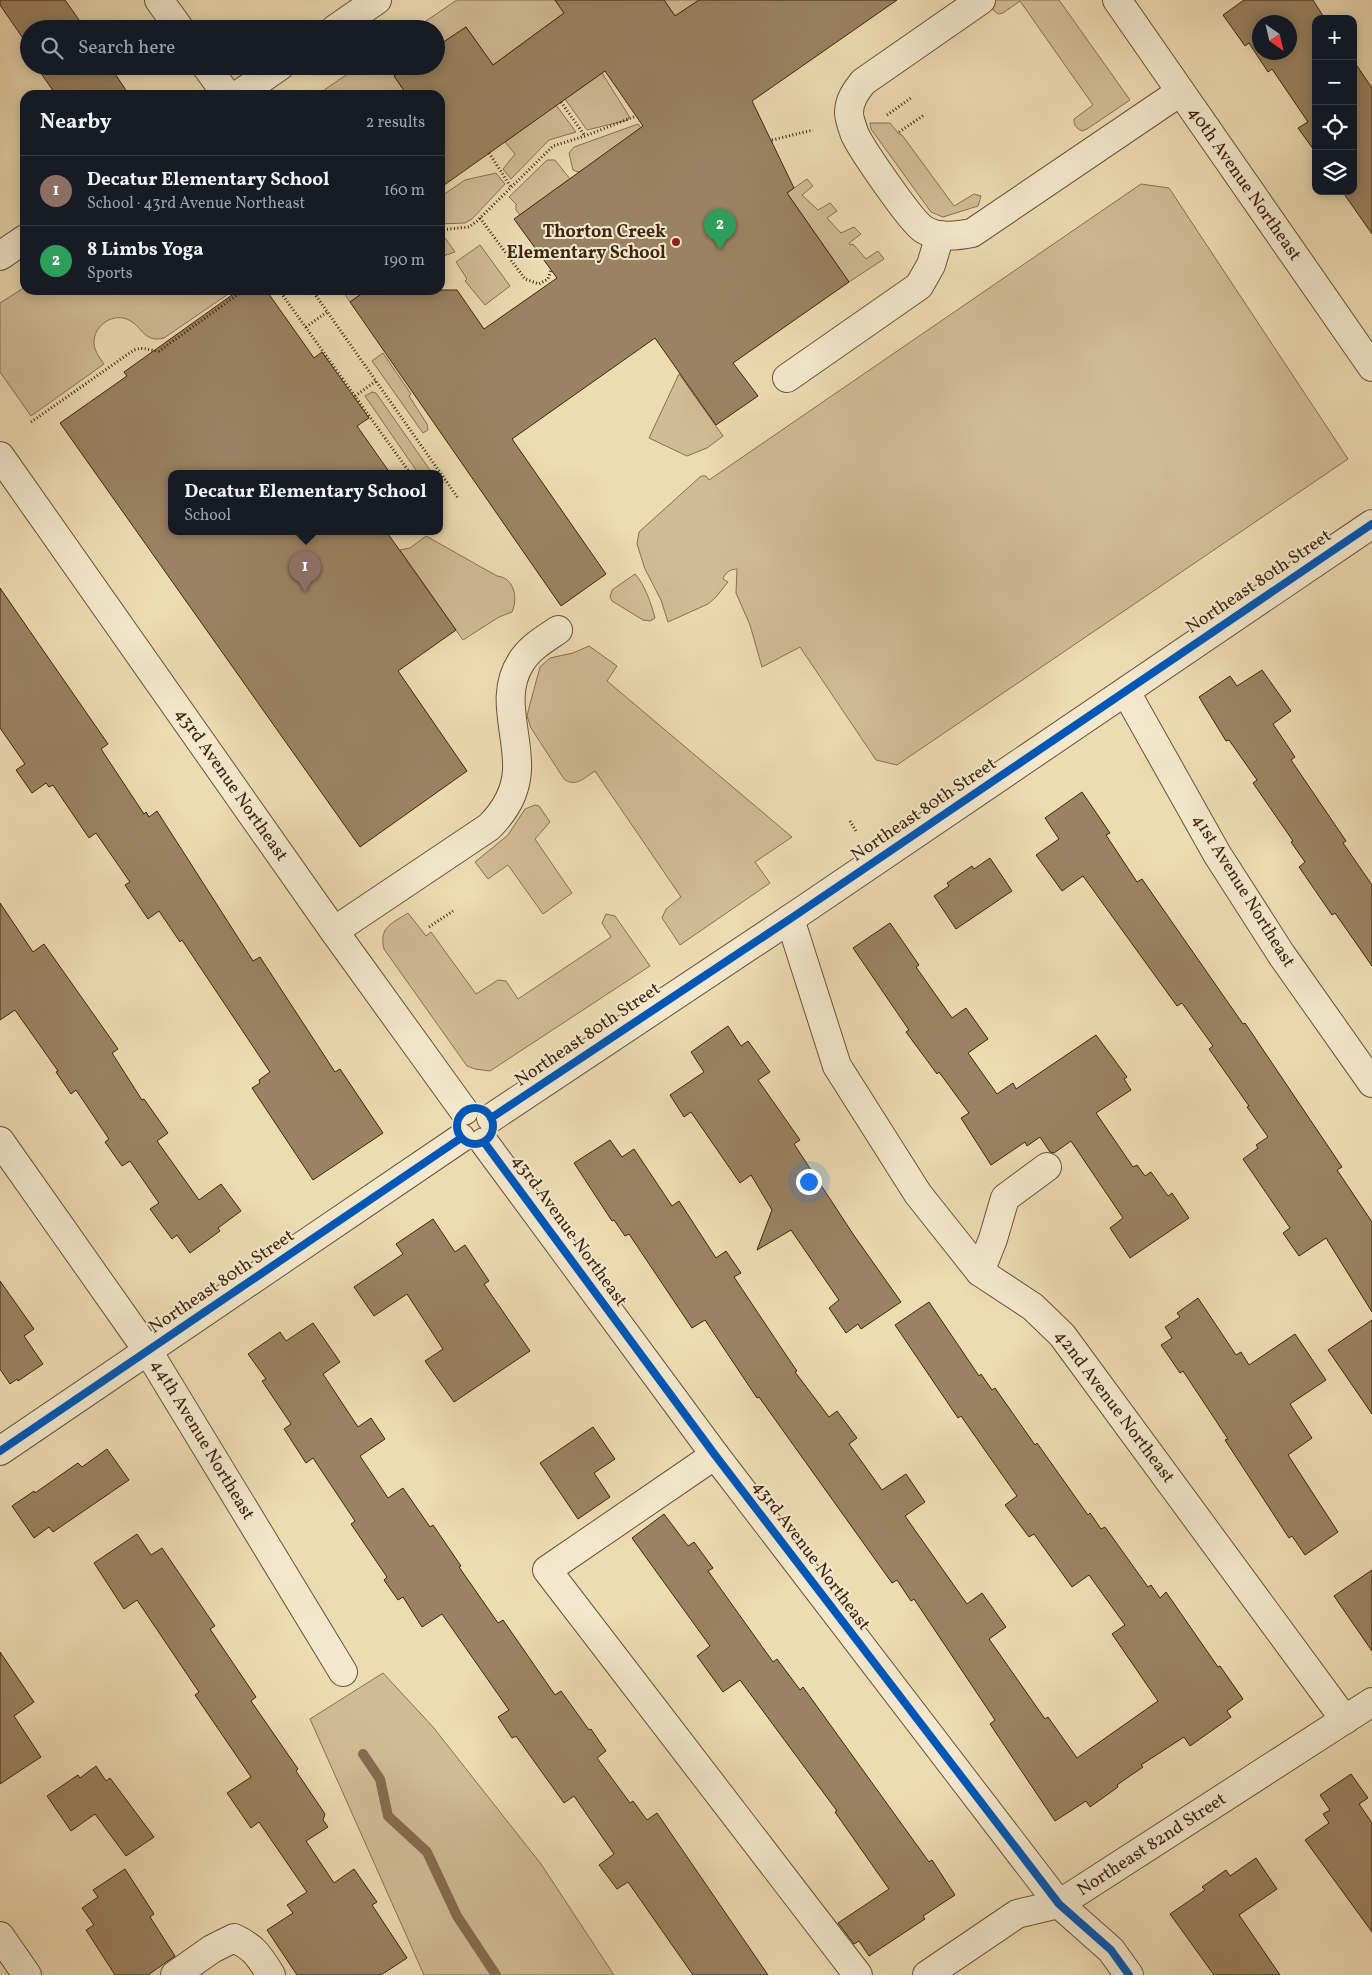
<!DOCTYPE html>
<meta charset="utf-8">
<style>
body{margin:0;font-family:Vollkorn,serif;background:#20242c;color:#f1f3f6}
.controls{position:absolute;right:15px;top:15px;display:grid;overflow:hidden;border-radius:10px;box-shadow:0 2px 12px #0003}
.controls button{width:45px;height:45px;display:grid;place-items:center;padding:0;border:0;border-bottom:1px solid #363941;background:#171b24;color:#f1f3f6;font:25px sans-serif}
.compass{position:absolute;left:1252px;top:15px;width:45px;height:45px;border-radius:50%;background:#171b24;box-shadow:0 2px 12px #0003;rotate:146deg}
.you{position:absolute;left:808px;top:1181px;width:18px;height:18px;margin:-12px;border:4px solid #fff;border-radius:50%;background:#1a73e8;box-shadow:0 0 0 8px #1a73e833}
.badge{display:grid;place-items:center;width:32px;height:32px;border-radius:50%;background:#c59692;color:#fff;font-size:16px;font-weight:700}
.pin{position:absolute;translate:-50% -41px;filter:drop-shadow(0 1px 2px #0008)}
.pin::after{content:'';position:absolute;top:26px;width:18px;height:15px;background:inherit;clip-path:polygon(0 0,100% 0,50% 100%)}
.popup{position:absolute;left:168px;top:470px;width:275px;height:65px;box-sizing:border-box;display:grid;place-content:center;border-radius:10px;background:#171b24;filter:drop-shadow(0 1px 4px #0005);font-size:16px;white-space:nowrap;color:#9ea1a6}
.popup b{font-size:19px;color:#f1f3f6}
.popup::after{content:'';position:absolute;left:50%;top:100%;margin-left:-10px;border:10px solid transparent;border-top-color:#171b24}
.list{margin:0;padding:0;list-style:none}
h2{display:flex;justify-content:space-between;align-items:center;height:65px;margin:0;padding:0 20px;font-size:21px}
h2 small{font-size:16px;font-weight:400;color:#9ea1a6}
.list li{display:grid;grid-template-columns:32px 1fr auto;gap:15px;align-items:center;box-sizing:border-box;height:70px;padding:0 20px;border-top:1px solid #363941}
.list b{display:block;font-size:19px;white-space:nowrap}
.list p{margin:0;font-size:16px;white-space:nowrap;color:#9ea1a6}
.list em{font-size:16px;font-style:normal;color:#9ea1a6}
.icon{flex:none;width:28px;height:28px;fill:none;stroke:currentColor;stroke-width:2;stroke-linecap:round;stroke-linejoin:round}
.map{position:relative;flex:none;width:1372px;height:1975px;overflow:hidden}
.search{position:absolute;background:#171b24;box-shadow:0 2px 12px #0003;left:20px;top:20px;width:425px;height:55px;display:flex;align-items:center;gap:12px;box-sizing:border-box;padding:0 18px;border-radius:28px;color:#9ea1a6;font-size:19px}
.panel{position:absolute;background:#171b24;box-shadow:0 2px 12px #0003;left:20px;top:90px;width:425px;height:205px;border-radius:15px}
.map>svg:first-child{display:block}
</style>
<div class="map">
<svg width="1372" height="1975" viewBox="0 0 1372 1975">
<rect width="100%" height="100%" fill="#eddbb2"/>
<filter id="stains"><feTurbulence type="fractalNoise" baseFrequency=".004" numOctaves="4"/><feColorMatrix values="0 0 0 0 .2 0 0 0 0 .09 0 0 0 0 .02 0 0 0 .5 -.17"/></filter>
<radialGradient id="worn" r=".72"><stop offset=".6" stop-color="#630" stop-opacity="0"/><stop offset="1" stop-color="#630" stop-opacity=".3"/></radialGradient>
<g fill="#d0bc96" stroke="#887052">
<path d="M457 0H555L564 13 493 65 466 27 436 47V29H414Z"/>
<path d="M664 0H699L675 16Z"/>
<path d="M995 0H1059L1130 100 1087 129 1082 131C1076 128 1074 126 1074 119L1093 105 1020 1 1003 13 998 14 993 10Z"/>
<path d="M359 66H408L394 76 407 95H317Z"/>
<path d="M602 73 629 116 628 120 587 130 565 99Z"/>
<path d="M556 105 576 132 549 140 511 179 503 169 515 154 505 142Z"/>
<path d="M870 123H890L899 134 902 135 954 206 974 194 981 196 978 206 943 217 931 212 871 129Z"/>
<path d="M638 124 642 129 583 171 578 172 573 170 569 153 574 147Z"/>
<path d="M547 160H555L570 179 520 215 516 210V204L509 197Z"/>
<path d="M496 173 505 184 472 219 465 223 440 224V197L465 180Z"/>
<path d="M807 179 813 186 802 195 818 210 830 203 837 211 827 218 841 233 854 227 861 234 849 243 850 245 853 244 866 259 878 251 884 259 849 282 787 193Z"/>
<path d="M1141 184 1169 188 1348 459 897 765 876 760 800 647 762 667 750 625 736 593 737 569C730 569 725 573 723 579L728 582 716 597 708 604 668 622 661 600 645 569 637 544 639 532 701 476H706L709 480Z"/>
<path d="M440 238H445L455 252 440 257Z"/>
<path d="M480 245 510 286 485 305 465 281 467 279 456 262Z"/>
<path d="M25 287V290H234L164 338C159 339 154 340 149 337 142 334 139 326 132 322 118 311 96 322 94 340 93 349 99 357 104 364L31 416 0 372V303Z"/>
<path d="M342 290H367L350 302Z"/>
<path d="M383 353 411 394 409 396 427 424 428 430 423 433 372 361Z"/>
<path d="M679 374 723 436 707 448 687 456 649 438Z"/>
<path d="M372 392 376 393 432 473H418L365 396Z"/>
<path d="M426 536 497 576C515 578 518 599 512 612L499 617 463 640 400 550 410 548Z"/>
<path d="M635 574C645 585 651 603 655 618L650 621 643 620 612 601 610 597 612 590Z"/>
<path d="M589 646 617 666 607 681 792 837 755 862 770 883 680 945 662 918 666 909 681 897 595 771C585 777 576 788 564 779L531 728 527 716 530 704 540 667 550 658 573 653Z"/>
<path d="M535 805 539 806 550 822 535 839 572 893 543 914 508 865 488 879 475 862 508 835 525 809Z"/>
<path d="M408 913 426 936 431 932 476 994 498 980 506 981 518 999 611 937 602 923 606 914 615 916 650 966 490 1071 475 1069 467 1066 384 949C379 927 391 924 408 913Z"/>
<path d="M383 1673 433 1727 541 1864 614 1975H424L310 1719Z"/>
</g>
<g fill="none" stroke-linecap="round" stroke-linejoin="round">
<path stroke="#856d4f" stroke-width="10" d="M363 1754 380 1779 388 1816 427 1852 457 1916 496 1975"/>
</g>
<g fill="#9a8363" stroke="#41240e" fill-rule="evenodd">
<path d="M0 0H65L84 27 81 29H29V47L0 5Z"/>
<path d="M555 0H664L675 16 699 0H897L752 101 794 188 787 193 849 282 733 363 758 396 716 425 655 338 512 439 606 574 561 606 350 302 367 290H457L484 329 557 278 514 219 643 126 605 71 440 188V95H407L394 76 408 66H436V47L466 27 493 65 564 13Z"/>
<path d="M1244 0H1313L1325 19H1316V153L1298 128 1308 122 1272 69 1268 72 1249 43 1245 46 1223 15ZM1260 22H1290V52H1260Z"/>
<path d="M1353 60 1372 88V234L1342 191H1353Z"/>
<path d="M36 66H110L129 95H56Z"/>
<path d="M239 290H266L314 358 322 352 369 418 357 426 390 473H171V531H386L456 630 398 671 467 771 360 847 60 423 127 376 124 372Z"/>
<path d="M0 588 108 744 101 749 144 814 146 812 149 817 157 811 253 961 260 957 335 1072 340 1069 383 1133 313 1180 252 1088 260 1083 259 1080 270 1072 182 940 180 942 159 911 148 919 125 885 130 882 96 833 89 838 53 785 49 787 46 783 32 793 16 770 25 764 0 728Z"/>
<path d="M1262 670 1291 711 1273 724 1295 757 1291 760 1346 841 1343 843 1372 885V966L1335 913 1332 915 1299 867 1305 862 1291 842 1293 841 1253 783 1257 780 1229 740 1226 741 1199 697 1230 676 1237 686Z"/>
<path d="M1082 792 1110 833 1106 835 1137 882 1142 879 1243 1024 1245 1023 1342 1167 1337 1170 1372 1222V1312L1326 1238 1299 1256 1283 1233 1290 1228 1243 1159 1258 1148 1256 1145 1268 1137 1247 1107 1249 1106 1209 1049 1213 1046 1182 1003 1177 1006 1083 876 1062 891 1036 855 1059 839 1045 818Z"/>
<path d="M990 858 1012 891 956 929 934 896 949 886 947 883 972 866 974 869Z"/>
<path d="M0 903 33 952 44 944 118 1049 112 1053 142 1100 144 1099 168 1133 157 1141 199 1200 221 1184 241 1211 218 1228 220 1231 190 1253 177 1235 172 1239 150 1209 159 1203 130 1161 122 1166 105 1142 109 1139 76 1090 71 1094 56 1072 58 1071 15 1010 0 1020Z"/>
<path d="M890 923 919 965 916 967 952 1018 966 1008 988 1039 968 1053 997 1094 1013 1083 1016 1089 1096 1035 1127 1077 1124 1079 1131 1090 1096 1113 1133 1167 1137 1165 1145 1176 1151 1172 1168 1196 1172 1193 1189 1218 1130 1258 1110 1228 1123 1218 1071 1141 1054 1153 1050 1152 1040 1137 1027 1146 1025 1142 991 1165 961 1118 969 1113 939 1072 937 1074 906 1032 909 1030 853 948Z"/>
<path d="M728 1026 741 1046 748 1041 770 1072 758 1080 800 1140 794 1144 853 1234 901 1302 861 1329 858 1324 846 1333 829 1308 839 1300 791 1230 757 1250 772 1210 751 1175 740 1183 691 1112 684 1117 670 1095 704 1072 691 1052Z"/>
<path d="M610 1140 622 1157 634 1149 672 1206 679 1201 716 1258 726 1251 741 1273 734 1277 786 1355 797 1371 795 1372 829 1417 837 1411 857 1438 849 1444 882 1490 906 1474 925 1502 905 1516 967 1604 982 1593 1006 1627 989 1639 1045 1719 1048 1717 1077 1758 1158 1701 1112 1634 1125 1625 1089 1575 1072 1587 1034 1534 1029 1537 1005 1505 1017 1496 961 1416 958 1418 895 1325 929 1302 979 1376 981 1374 992 1390 995 1388 1035 1445 1037 1443 1088 1515 1090 1513 1101 1529 1105 1527 1148 1587 1151 1585 1160 1598 1166 1592 1218 1667 1220 1666 1243 1699 1227 1711 1231 1717 1190 1746 1184 1737 1141 1765 1143 1767 1117 1785 1118 1787 1090 1807 1086 1801 1055 1821 990 1724 995 1720 914 1599 911 1601 897 1580 892 1583 759 1397 757 1398 705 1320 692 1328 629 1234 625 1236 614 1220 612 1221 574 1163Z"/>
<path d="M433 1219 455 1252 465 1245 489 1281 484 1284 530 1351 454 1402 425 1361 443 1349 407 1294 374 1316 354 1287 403 1254 396 1244Z"/>
<path d="M0 1281 34 1329 24 1336 43 1364 18 1381 17 1379 10 1384 0 1369Z"/>
<path d="M1198 1298 1236 1355 1241 1352 1249 1365 1295 1334 1326 1380 1290 1404 1312 1438 1288 1455 1338 1532 1305 1555 1292 1536 1289 1538 1259 1492 1225 1440 1228 1439 1183 1371 1180 1373 1161 1345 1172 1338 1165 1327 1180 1317 1177 1313Z"/>
<path d="M1372 1320V1414L1328 1350Z"/>
<path d="M313 1323 340 1362 323 1374 358 1427 371 1418 385 1439 360 1456 388 1498 403 1488 430 1527 433 1525 461 1566 459 1567 498 1623 503 1620 555 1695 561 1691 589 1730 591 1729 606 1751 597 1758 630 1803 633 1801 647 1820 657 1813 768 1975H693L628 1882 617 1889 599 1865 614 1854 574 1796 564 1803 516 1736 512 1738 498 1717 509 1710 442 1614 422 1627 403 1597 398 1600 384 1580 387 1577 351 1524 355 1521 313 1458 306 1463 284 1429 291 1424 262 1381 266 1379 248 1354 280 1332 286 1341Z"/>
<path d="M593 1427 615 1459 594 1473 610 1497 578 1519 540 1463Z"/>
<path d="M107 1449 129 1480 53 1532 49 1527 34 1538 12 1506 34 1491 35 1493 78 1463 82 1467Z"/>
<path d="M664 1514 688 1546 694 1542 713 1568 708 1571 773 1662 777 1659 800 1690 803 1687 929 1862 932 1860 955 1895 923 1916 925 1919 869 1956 859 1941 854 1944 838 1923 889 1889 835 1812 837 1811 740 1680 723 1692 697 1656 710 1646 632 1538Z"/>
<path d="M137 1534 151 1555 162 1548 215 1626 210 1629 256 1697 251 1701 298 1769 296 1771 325 1814 323 1820 328 1827 306 1841 334 1883 354 1869 377 1902 372 1905 407 1958 381 1975H297L267 1930 293 1913 287 1905 307 1892 259 1822 251 1828 227 1793 251 1777 195 1695 199 1692 137 1600 124 1609 94 1563Z"/>
<path d="M1372 1570V1651L1334 1596Z"/>
<path d="M0 1652 34 1702 14 1716 41 1757 0 1784Z"/>
<path d="M96 1766 106 1781 110 1778 154 1837 126 1856 95 1814 71 1831 47 1796 78 1775 80 1778Z"/>
<path d="M1351 1774 1368 1798 1359 1804 1372 1823V1932L1305 1840 1329 1823 1323 1814 1330 1810 1320 1795Z"/>
<path d="M1256 1858 1277 1889 1239 1915 1280 1975H1214L1170 1914 1205 1890 1202 1887 1226 1870 1230 1876Z"/>
<path d="M125 1869 154 1914 150 1917 175 1956 148 1975H115L86 1930 94 1925 82 1908 98 1897 93 1890Z"/>
</g>
<g fill="none" stroke-linecap="round" stroke-linejoin="round">
<defs>
<g id="minor">
<path d="M159 0 180 29"/>
<path d="M981 0 863 82C856 91 849 100 849 113 849 119 853 129 855 135 863 151 910 220 923 229 936 238 957 236 972 233L1180 92"/>
<path d="M1117 0 1372 367"/>
<path d="M335 29 377 0"/>
<path d="M206 66 227 95"/>
<path d="M238 95 280 66"/>
<path d="M0 256 25 239"/>
<path d="M787 378 919 286 931 265 940 235"/>
<path d="M0 456 334 931 464 1111"/>
<path d="M1126 692 1217 854 1281 954 1372 1083"/>
<path d="M790 919 837 1066 918 1194 980 1272 1033 1307 1062 1335 1345 1720"/>
<path d="M334 931 489 827C504 812 516 793 517 770 519 734 499 696 521 662 529 648 545 639 558 630"/>
<path d="M491 1118 790 919 1372 524"/>
<path d="M0 1141 148 1351 343 1672"/>
<path d="M484 1142 715 1455 1059 1904 1111 1950 1129 1975"/>
<path d="M980 1272 993 1239 1005 1198 1047 1167"/>
<path d="M0 1451 461 1138"/>
<path d="M715 1455 547 1570 858 1975"/>
<path d="M0 1936 27 1975"/>
<path d="M175 1975 212 1949 234 1938C255 1948 259 1956 271 1975"/>
<path d="M927 1975 1017 1914 1059 1904 1372 1702"/>
</g>
</defs>
<use href="#minor" stroke="#6c5237" stroke-width="30"/>
<g stroke="#41240e" stroke-width="3" stroke-dasharray="1 2.5" stroke-linecap="butt">
<path d="M561 102 585 136"/>
<path d="M887 115 911 98"/>
<path d="M899 132 924 115"/>
<path d="M772 140 813 130"/>
<path d="M489 153 511 187"/>
<path d="M480 218 525 279 539 284 548 279 551 270"/>
<path d="M440 230 469 227 477 221 553 146 585 136 636 116"/>
<path d="M279 290 410 473"/>
<path d="M312 290 458 498"/>
<path d="M306 327 327 312"/>
<path d="M355 396 376 381"/>
<path d="M31 422 134 350C145 346 149 351 159 351L244 290"/>
<path d="M439 484 445 480"/>
<path d="M850 821 856 831"/>
<path d="M429 927 453 911"/>
</g>
<use href="#minor" stroke="#f3e8cd" stroke-width="28"/>
<defs>
<g id="cycleway">
<circle cx="475" cy="1126" r="18"/>
<path d="M491 1118 790 919 1372 524"/>
<path d="M484 1142 715 1455 1059 1904 1111 1950 1129 1975"/>
<path d="M0 1451 461 1138"/>
</g>
</defs>
<use href="#cycleway" stroke="#f3e8cd" stroke-width="11"/>
<use href="#cycleway" stroke="#0057b8" stroke-width="8"/>
</g>
<circle fill="#8f2418" stroke="#f3e8cd" stroke-width="2" cx="676" cy="242" r="5"/>
<g text-anchor="middle" dominant-baseline="central" stroke-width="4" stroke-linejoin="round" paint-order="stroke">
<g font-size="18" fill="#41240e" stroke="#f3e8cd">
<text transform="translate(1244 184) rotate(55)">40th Avenue Northeast</text>
<text transform="translate(1259 582) rotate(-34)">Northeast 80th Street</text>
<text transform="translate(231 785) rotate(55)">43rd Avenue Northeast</text>
<text transform="translate(924 810) rotate(-34)">Northeast 80th Street</text>
<text transform="translate(1243 891) rotate(58)">41st Avenue Northeast</text>
<text transform="translate(588 1035) rotate(-34)">Northeast 80th Street</text>
<text transform="translate(569 1231) rotate(54)">43rd Avenue Northeast</text>
<text transform="translate(222 1282) rotate(-34)">Northeast 80th Street</text>
<text transform="translate(1114 1407) rotate(53)">42nd Avenue Northeast</text>
<text transform="translate(202 1440) rotate(59)">44th Avenue Northeast</text>
<text transform="translate(811 1556) rotate(53)">43rd Avenue Northeast</text>
<text transform="translate(1152 1845) rotate(-33)">Northeast 82nd Street</text>
</g>
<g font-size="18" font-weight="bold" fill="#41240e" stroke="#f3e8cd" text-anchor="end">
<text x="666" y="232">Thorton Creek<tspan x="666" dy="21">Elementary School</tspan></text>
</g>
</g>
<rect width="100%" height="100%" filter="url(#stains)"/>
<rect width="100%" height="100%" fill="url(#worn)"/>
</svg>
<div class="controls">
<button>+</button>
<button>−</button>
<button><svg class="icon" aria-label="locate" viewBox="0 0 24 24"><circle cx="12" cy="12" r="6"/><path d="M12 2v4M12 18v4M2 12h4M18 12h4"/></svg></button>
<button><svg class="icon" aria-label="layers" viewBox="0 0 24 24"><path d="M12 4l9 5-9 5-9-5zM3 14l9 5 9-5"/></svg></button>
</div>
<svg class="compass" viewBox="-18 -18 36 36"><path d="M0-13l5 13h-10z" fill="#e53935"/><path d="M0 13l5-13h-10z" fill="#9ea1a6"/></svg>
<div class="you"></div>
<div class="pin badge" style="left:305px;top:592px;background:#8d6e63">1</div>
<div class="popup"><b>Decatur Elementary School</b>School</div>
<div class="pin badge" style="left:720px;top:250px;background:#2e9e5b">2</div>
<div class="search"><svg class="icon" aria-label="search" viewBox="0 0 24 24"><circle cx="10" cy="10" r="6"/><path d="M15 15l6 6"/></svg>Search here</div>
<section class="panel">
<h2>Nearby<small>2 results</small></h2>
<ul class="list">
<li><span class="badge" style="background:#8d6e63">1</span><div><b>Decatur Elementary School</b><p>School · 43rd Avenue Northeast</p></div><em>160 m</em></li>
<li><span class="badge" style="background:#2e9e5b">2</span><div><b>8 Limbs Yoga</b><p>Sports</p></div><em>190 m</em></li>
</ul>
</section>
</div>
